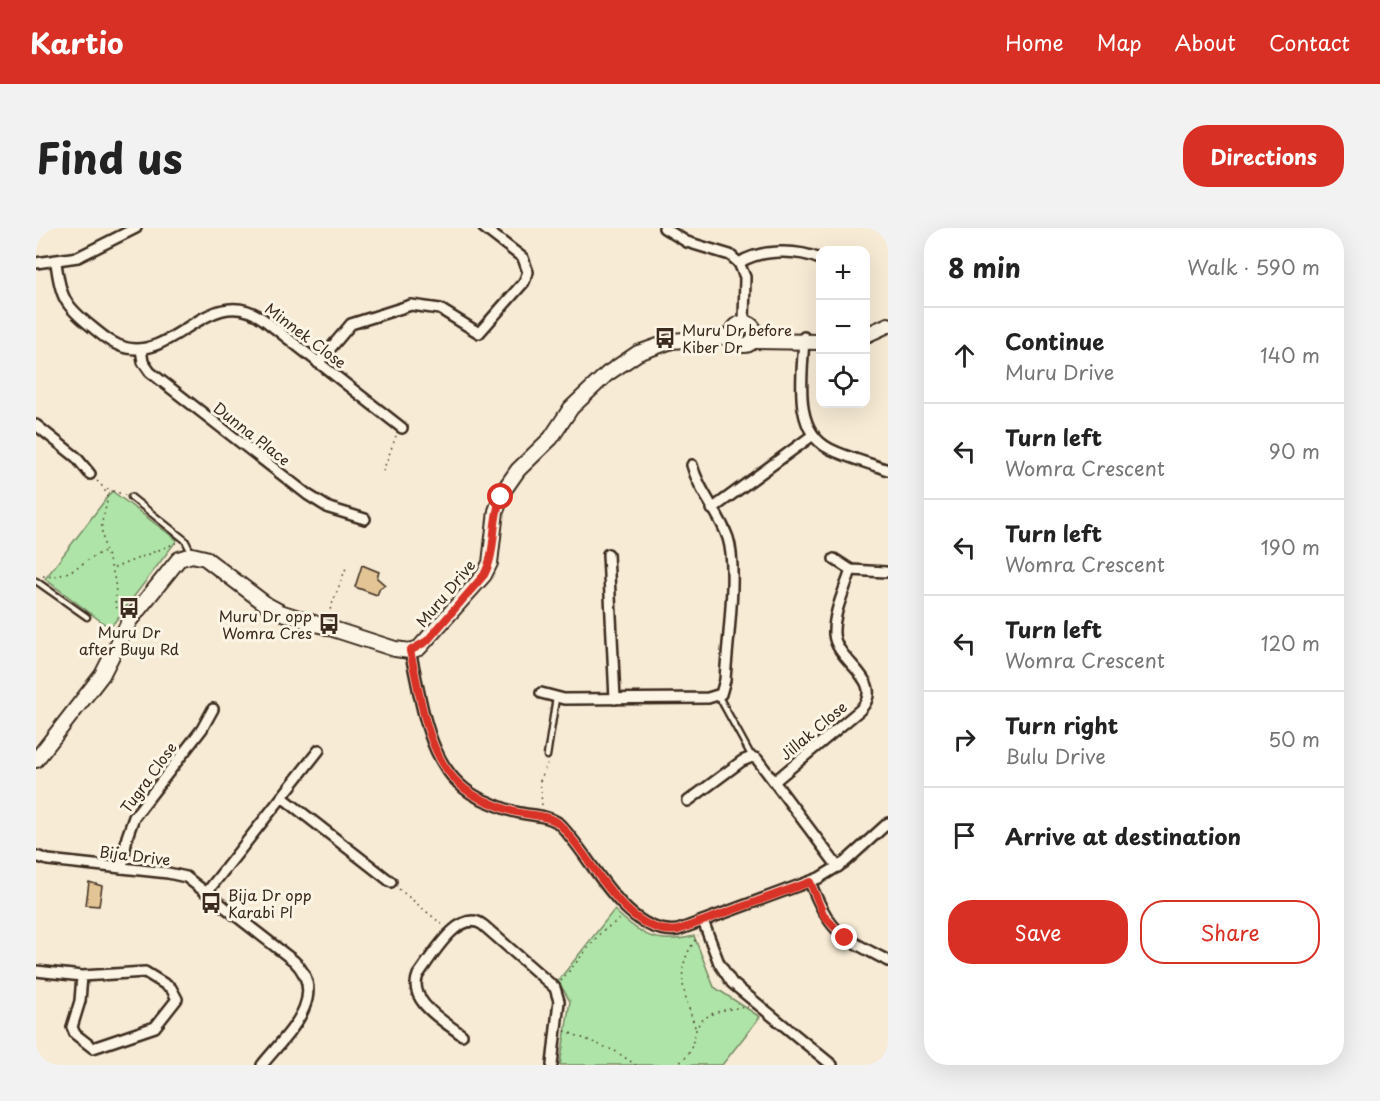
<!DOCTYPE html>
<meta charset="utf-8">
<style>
body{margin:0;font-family:"Playpen Sans",sans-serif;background:#f2f2f2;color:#222}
.controls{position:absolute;right:18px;top:18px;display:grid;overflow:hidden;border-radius:12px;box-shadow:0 6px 24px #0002}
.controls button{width:54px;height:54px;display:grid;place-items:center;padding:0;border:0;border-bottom:2px solid #e0e0e0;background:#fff;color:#222;font:30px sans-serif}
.stop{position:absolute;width:18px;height:18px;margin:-14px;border:4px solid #d93025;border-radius:50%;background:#fff}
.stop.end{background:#d93025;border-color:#fff;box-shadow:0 2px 6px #0008}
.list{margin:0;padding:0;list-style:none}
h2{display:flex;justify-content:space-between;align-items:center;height:78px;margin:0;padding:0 24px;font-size:26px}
h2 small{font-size:20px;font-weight:400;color:#767676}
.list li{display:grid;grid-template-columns:39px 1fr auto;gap:18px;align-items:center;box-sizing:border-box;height:96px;padding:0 24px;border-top:2px solid #e0e0e0}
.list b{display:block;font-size:22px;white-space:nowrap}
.list p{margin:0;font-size:20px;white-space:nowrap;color:#767676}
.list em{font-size:20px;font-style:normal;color:#767676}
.actions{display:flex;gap:12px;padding:18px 24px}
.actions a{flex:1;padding:14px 0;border:2px solid #d93025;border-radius:24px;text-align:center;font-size:21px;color:#d93025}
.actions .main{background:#d93025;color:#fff}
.icon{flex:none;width:33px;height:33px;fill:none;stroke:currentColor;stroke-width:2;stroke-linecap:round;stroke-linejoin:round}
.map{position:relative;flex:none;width:852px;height:837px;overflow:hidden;border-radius:24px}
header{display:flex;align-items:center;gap:36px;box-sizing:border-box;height:84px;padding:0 30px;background:#d93025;color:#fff}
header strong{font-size:28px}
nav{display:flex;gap:33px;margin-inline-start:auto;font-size:21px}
.intro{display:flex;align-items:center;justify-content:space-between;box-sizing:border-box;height:144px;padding:0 36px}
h1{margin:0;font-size:42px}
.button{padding:15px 27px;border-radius:24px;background:#d93025;color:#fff;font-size:21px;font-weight:700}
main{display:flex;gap:36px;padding:0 36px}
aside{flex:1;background:#fff;border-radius:24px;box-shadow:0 6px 24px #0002}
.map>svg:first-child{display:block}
</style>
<header>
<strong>Kartio</strong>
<nav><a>Home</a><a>Map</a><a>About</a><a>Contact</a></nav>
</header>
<div class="intro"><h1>Find us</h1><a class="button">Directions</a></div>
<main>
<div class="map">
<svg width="852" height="837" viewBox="0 0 852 837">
<rect width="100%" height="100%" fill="#f7ebd5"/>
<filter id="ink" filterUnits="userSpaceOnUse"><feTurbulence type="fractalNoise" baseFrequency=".0167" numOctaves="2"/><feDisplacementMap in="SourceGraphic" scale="12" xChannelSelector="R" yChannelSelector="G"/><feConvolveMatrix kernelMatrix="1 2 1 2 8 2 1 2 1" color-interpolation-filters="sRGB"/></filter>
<g filter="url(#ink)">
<g fill="#aee4a7" stroke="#748762" stroke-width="1.5">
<path d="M76 263 141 312 74 400 9 351Z"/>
<path d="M578 682C606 708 620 717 658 708L678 759 724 789 686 837H524L534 773 522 753Z"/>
</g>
<g fill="#e2c495" stroke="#3b2a1e" stroke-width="1.5">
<path d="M326 337 343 344 341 350 349 357 344 360 341 367 319 359Z"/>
<path d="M53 654 66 658 63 678 50 677Z"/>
</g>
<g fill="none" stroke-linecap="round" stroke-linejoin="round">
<defs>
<g id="lane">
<path d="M95 269 149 312 155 324"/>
<path d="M0 353 51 389"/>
<path d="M682 467 716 529"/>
<path d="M511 528 520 470"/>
</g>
<g id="street">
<path d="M628 0 651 14 694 27 703 35 709 49 708 95"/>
<path d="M20 34C24 68 28 77 56 99 67 108 77 117 91 120 140 130 175 54 227 91L366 200"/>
<path d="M0 35 42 29 100 0"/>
<path d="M703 35C724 21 761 21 784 31"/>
<path d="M768 109C767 145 755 202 794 221 812 230 833 235 852 242"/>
<path d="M105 121 107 134 114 144 272 267 293 280 329 291"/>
<path d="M282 135 315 96 375 77 404 81 443 105 488 54 492 44 487 30 448 0"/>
<path d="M0 197 40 229 54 246"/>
<path d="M676 281 777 207"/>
<path d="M572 326 579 471"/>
<path d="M798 331 815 342 850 344"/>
<path d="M374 423C387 476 391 550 450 573 460 577 470 582 480 584 494 588 508 586 521 594 554 623 587 709 642 702L783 650 809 634 852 595"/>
<path d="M505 465 528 471 672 470 685 466 689 452C691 417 702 341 692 310 683 284 663 264 656 237"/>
<path d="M739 553 824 482C852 452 800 435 798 406 797 385 809 361 815 342"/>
<path d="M246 569 355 654"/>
<path d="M652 573 706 533 716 529 721 531 802 639"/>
<path d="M0 628 12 632 132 645 150 649 258 733C295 769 249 808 226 837"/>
<path d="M86 640 91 609 98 589 166 501 177 481"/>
<path d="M774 654C795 707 804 707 852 733"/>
<path d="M171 664 283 522"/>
<path d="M667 693 683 735 696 755 796 837"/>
<path d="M0 743 46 748 109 744 135 760 141 771 119 799 57 820 39 806 36 799 44 773 46 748"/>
<path d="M426 807C408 793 371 773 382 747 395 730 423 679 447 697L519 760 523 773 516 837"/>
</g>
<g id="secondary">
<circle cx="708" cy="106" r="11"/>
<path d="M830 107 852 97"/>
<path d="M716 113 784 114"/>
<path d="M0 532 66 447 94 392 143 331 156 327 169 330 231 377 244 384 359 421 374 423 383 420 448 347 454 335 460 283 468 262 482 242 515 210 535 180 571 146 602 125 636 113 697 108"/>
</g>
</defs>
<use href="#lane" stroke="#3b2a1e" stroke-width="9"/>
<use href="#street" stroke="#3b2a1e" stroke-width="14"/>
<use href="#secondary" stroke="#3b2a1e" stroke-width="18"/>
<g stroke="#3b2a1e" stroke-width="1.5" stroke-dasharray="1.5 4.5" stroke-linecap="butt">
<path d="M347 243 360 208"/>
<path d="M61 253C82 272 63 282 66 305 70 335 83 343 79 378L87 385"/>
<path d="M71 261 89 267"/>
<path d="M78 340 140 315"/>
<path d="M7 348C33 352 46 332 69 323"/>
<path d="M292 387 310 340"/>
<path d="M506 577 504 553 511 536"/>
<path d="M363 661 408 698"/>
<path d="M525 753 566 703 586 690"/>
<path d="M659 799C647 761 637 742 662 708"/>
<path d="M529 803 579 823 600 837"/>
<path d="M639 837C675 820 633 784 712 779"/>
</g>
<use href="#lane" stroke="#fcf5e5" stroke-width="4.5"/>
<use href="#street" stroke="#fcf5e5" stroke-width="9"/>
<use href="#secondary" stroke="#fcf5e5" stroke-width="14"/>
</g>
</g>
<g fill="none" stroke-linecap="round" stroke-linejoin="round" filter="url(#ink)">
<path stroke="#d93025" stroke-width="8" d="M465 269C455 294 461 323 448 347L391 413 374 423C387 476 391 550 450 573 460 577 470 582 480 584 495 588 508 586 521 594 554 623 587 709 642 702L774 654 788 688 809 710"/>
</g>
<defs>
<symbol id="bus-bare" viewBox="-9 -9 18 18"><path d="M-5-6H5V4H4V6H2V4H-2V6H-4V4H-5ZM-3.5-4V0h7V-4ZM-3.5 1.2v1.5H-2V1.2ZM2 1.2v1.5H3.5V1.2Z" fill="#3b2a1e" stroke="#fcf5e5" stroke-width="2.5" paint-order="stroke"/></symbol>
</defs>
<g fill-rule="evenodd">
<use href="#bus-bare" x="614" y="95" width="30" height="30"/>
<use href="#bus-bare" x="78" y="365" width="30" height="30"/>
<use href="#bus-bare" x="278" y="381" width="30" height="30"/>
<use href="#bus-bare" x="160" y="660" width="30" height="30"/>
</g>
<g text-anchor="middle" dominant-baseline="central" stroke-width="6" stroke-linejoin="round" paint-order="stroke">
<g font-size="15" fill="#3b2a1e" stroke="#fcf5e5" text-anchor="start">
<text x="646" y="101">Muru Dr before<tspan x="646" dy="17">Kiber Dr</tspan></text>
<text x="276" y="387" text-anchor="end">Muru Dr opp<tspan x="276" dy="17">Womra Cres</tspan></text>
<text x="93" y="403" text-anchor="middle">Muru Dr<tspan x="93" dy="17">after Buyu Rd</tspan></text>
<text x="192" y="666">Bija Dr opp<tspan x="192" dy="17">Karabi Pl</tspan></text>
</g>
<g font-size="15" fill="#3b2a1e" stroke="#fcf5e5">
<text transform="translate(270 107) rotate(37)">Minnek Close</text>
<text transform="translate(216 205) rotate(38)">Dunna Place</text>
<text transform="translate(409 365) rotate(-50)">Muru Drive</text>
<text transform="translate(777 502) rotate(-40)">Jillak Close</text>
<text transform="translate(112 549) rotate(-54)">Tugra Close</text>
<text transform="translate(99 627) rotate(7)">Bija Drive</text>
</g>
</g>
</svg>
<div class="controls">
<button>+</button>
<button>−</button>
<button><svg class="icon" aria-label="locate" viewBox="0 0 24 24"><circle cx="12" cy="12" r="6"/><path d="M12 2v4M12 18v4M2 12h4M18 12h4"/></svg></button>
</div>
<div class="stop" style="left:465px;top:269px"></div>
<div class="stop end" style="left:809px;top:710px"></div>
</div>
<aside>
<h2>8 min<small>Walk · 590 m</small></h2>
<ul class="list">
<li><svg class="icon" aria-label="ahead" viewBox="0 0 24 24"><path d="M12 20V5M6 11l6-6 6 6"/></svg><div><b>Continue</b><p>Muru Drive</p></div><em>140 m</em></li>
<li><svg class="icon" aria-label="left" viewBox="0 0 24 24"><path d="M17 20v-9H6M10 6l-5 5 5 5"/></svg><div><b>Turn left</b><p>Womra Crescent</p></div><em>90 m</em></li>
<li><svg class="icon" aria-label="left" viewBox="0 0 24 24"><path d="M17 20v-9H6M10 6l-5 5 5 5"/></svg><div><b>Turn left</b><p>Womra Crescent</p></div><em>190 m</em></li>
<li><svg class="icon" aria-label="left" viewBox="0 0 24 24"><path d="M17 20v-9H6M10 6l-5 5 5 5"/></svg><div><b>Turn left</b><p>Womra Crescent</p></div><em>120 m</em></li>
<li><svg class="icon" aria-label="right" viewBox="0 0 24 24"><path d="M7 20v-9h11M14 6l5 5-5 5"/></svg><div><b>Turn right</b><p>Bulu Drive</p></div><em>50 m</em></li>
<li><svg class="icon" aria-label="arrive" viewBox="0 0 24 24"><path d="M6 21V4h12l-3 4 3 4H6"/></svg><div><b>Arrive at destination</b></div></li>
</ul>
<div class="actions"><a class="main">Save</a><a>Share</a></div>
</aside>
</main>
